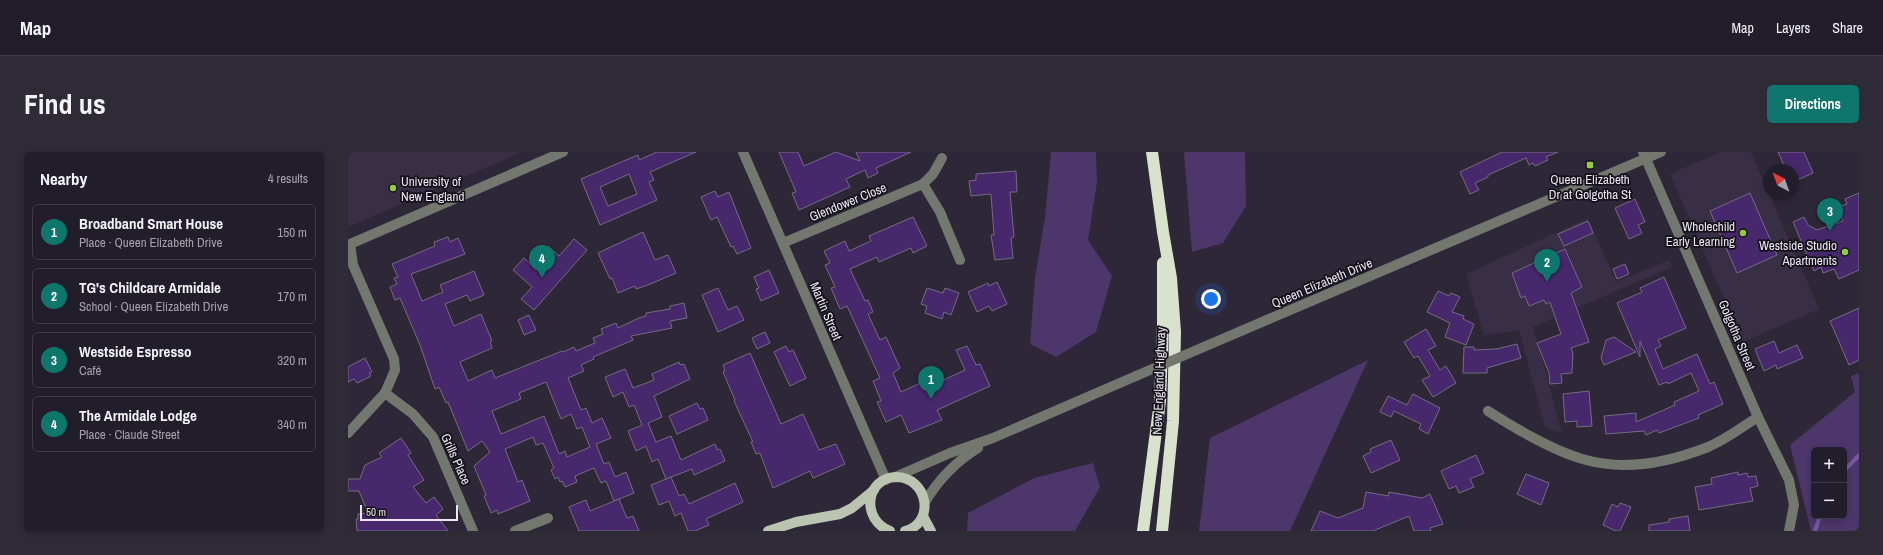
<!DOCTYPE html>
<meta charset="utf-8">
<style>
body{margin:0;font-family:"Archivo Narrow",sans-serif;background:#2e2a36;color:#f1f3f6}
.controls{position:absolute;right:12px;bottom:12px;display:grid;overflow:hidden;border-radius:6px;box-shadow:0 2px 6px #0003}
.controls button{width:36px;height:36px;display:grid;place-items:center;padding:0;border:0;border-bottom:1px solid #3f3b47;background:#221d2a;color:#f1f3f6;font:20px sans-serif}
.compass{position:absolute;left:1415px;top:12px;width:36px;height:36px;border-radius:50%;background:#221d2a;box-shadow:0 2px 6px #0003;rotate:319deg}
.scale{position:absolute;left:12px;bottom:10px;width:98px;box-sizing:border-box;padding-left:4px;border:2px solid #eae6f2;border-top:0;font-size:11px;line-height:14px;white-space:nowrap;color:#eae6f2;-webkit-text-stroke:3px #141119;paint-order:stroke}
.you{position:absolute;left:863px;top:147px;width:14px;height:14px;margin:-10px;border:3px solid #fff;border-radius:50%;background:#1a73e8;box-shadow:0 0 0 6px #1a73e833}
.badge{display:grid;place-items:center;width:26px;height:26px;border-radius:50%;background:#0f766e;color:#fff;font-size:13px;font-weight:700}
.pin{position:absolute;translate:-50% -33px;filter:drop-shadow(0 1px 2px #0008)}
.pin::after{content:'';position:absolute;top:21px;width:14px;height:12px;background:inherit;clip-path:polygon(0 0,100% 0,50% 100%)}
.list{margin:0;padding:0;list-style:none}
h2{display:flex;justify-content:space-between;align-items:center;height:52px;margin:0;padding:0 16px;font-size:17px}
h2 small{font-size:13px;font-weight:400;color:#a2a2a8}
.list li{display:grid;grid-template-columns:26px 1fr auto;gap:12px;align-items:center;box-sizing:border-box;height:56px;margin:0 8px 8px;padding:0 8px;border:1px solid #3f3b47;border-radius:6px}
.list b{display:block;font-size:15px;white-space:nowrap}
.list p{margin:0;font-size:13px;white-space:nowrap;color:#a2a2a8}
.list em{font-size:13px;font-style:normal;color:#a2a2a8}
.map{position:relative;flex:none;width:1511px;height:379px;overflow:hidden;border-radius:6px}
header{display:flex;align-items:center;gap:24px;box-sizing:border-box;height:56px;padding:0 20px;background:#221d2a;border-bottom:1px solid #3f3b47}
header strong{font-size:19px}
nav{display:flex;gap:22px;margin-inline-start:auto;font-size:14px}
.intro{display:flex;align-items:center;justify-content:space-between;box-sizing:border-box;height:96px;padding:0 24px}
h1{margin:0;font-size:28px}
.button{padding:10px 18px;border-radius:6px;background:#0f766e;color:#fff;font-size:14px;font-weight:700}
main{display:flex;gap:24px;padding:0 24px}
aside{flex:1;background:#221d2a;border-radius:6px;box-shadow:0 2px 6px #0003}
.map>svg:first-child{display:block}
</style>
<header>
<strong>Map</strong>
<nav><a>Map</a><a>Layers</a><a>Share</a></nav>
</header>
<div class="intro"><h1>Find us</h1><a class="button">Directions</a></div>
<main>
<aside>
<h2>Nearby<small>4 results</small></h2>
<ul class="list">
<li><span class="badge">1</span><div><b>Broadband Smart House</b><p>Place · Queen Elizabeth Drive</p></div><em>150 m</em></li>
<li><span class="badge">2</span><div><b>TG's Childcare Armidale</b><p>School · Queen Elizabeth Drive</p></div><em>170 m</em></li>
<li><span class="badge">3</span><div><b>Westside Espresso</b><p>Café</p></div><em>320 m</em></li>
<li><span class="badge">4</span><div><b>The Armidale Lodge</b><p>Place · Claude Street</p></div><em>340 m</em></li>
</ul>
</aside>
<div class="map">
<svg width="1511" height="379" viewBox="0 0 1511 379">
<rect width="100%" height="100%" fill="#2d2738"/>
<g fill="#382f46">
<path d="M0 0H174L0 75Z"/>
<path d="M1372 0H1403L1471 157 1395 190 1322 22Z"/>
<path d="M1240 66 1268 130 1321 108 1324 115 1185 175 1214 281 1197 276 1171 178 1136 183 1118 122Z"/>
</g>
<g fill="#4c366a" fill-rule="evenodd">
<path d="M703 0H748L749 30 740 88 764 124 748 180 708 205 682 192 687 126 697 65Z"/>
<path d="M836 0H897L898 54 875 91 844 100Z"/>
<path d="M1020 208 942 379H851L862 286Z"/>
<path d="M1511 221V379H1463L1442 293 1507 240 1503 224ZM1466 298H1496V364H1466Z"/>
<path d="M745 311 752 335 727 379H619L620 361 686 326Z"/>
</g>
<g fill="none" stroke-linecap="round" stroke-linejoin="round">
<g stroke="#7759a2" stroke-width="4">
<path d="M1496 319 1511 303"/>
<path d="M1467 379 1472 364"/>
</g>
</g>
<g fill="#47286c" stroke="#746d81" fill-rule="evenodd">
<path d="M309 0H348L302 20 306 28 301 30 309 48 252 73 233 27 290 3 291 8ZM281 22 289 42 260 54 252 35Z"/>
<path d="M431 0H450L456 14 488 0 512 9 508 0H563L528 16 530 21 520 26 517 18 498 27 502 35 451 58 444 41 448 40Z"/>
<path d="M1154 0H1210L1198 5 1200 8 1187 14 1185 11 1181 13 1178 6 1140 23V25L1127 31 1131 38 1122 42 1112 20Z"/>
<path d="M1430 0H1456L1465 21 1445 30V18H1438Z"/>
<path d="M668 19 669 40H662L666 85 663 86 665 106 647 108 643 83H646L643 42 623 44 621 29 628 28V22Z"/>
<path d="M367 39 370 45 381 40 403 96 389 102 385 94 383 95 369 65 363 68 353 45Z"/>
<path d="M1402 41 1429 103 1389 121 1362 59Z"/>
<path d="M1511 41V118L1491 127 1486 117 1475 121 1473 115 1466 119 1445 70 1456 65 1460 73 1469 78 1495 69 1492 62 1493 54 1499 52 1497 47Z"/>
<path d="M1287 47 1297 70 1290 73 1294 81 1281 87 1267 56Z"/>
<path d="M565 65 579 94 565 101 563 96 531 110 529 105 502 117 517 149 520 148 525 160 520 162 532 188 538 185 552 216 545 221 553 240 583 226 587 232 617 218 608 198 619 194 628 213 632 212 642 234 589 258 594 268 561 281 553 263 538 270 529 250 533 249 525 229 532 226 499 154 492 157 483 136 487 135 477 113 482 111 476 99 497 89 501 99 523 89 521 84Z"/>
<path d="M1240 69 1245 81 1216 94 1210 82Z"/>
<path d="M295 80 307 108 320 103 328 121 300 133 288 137 287 134 270 141 264 126 262 127 250 101Z"/>
<path d="M100 85 102 90 110 86 117 102 63 122 74 149 95 140 92 133 126 119 136 143 122 149 119 143 97 152 106 174 133 162 144 189 142 190 144 196 112 210 120 229 144 218 147 226 214 199 215 200 226 195 228 199 247 191 245 186 255 182 253 177 268 171 270 176 291 166 298 164V161L322 157V154L336 151 339 166 322 169 324 176 283 184 285 188 245 205 246 207 233 213 236 219 220 226 233 258 238 256 244 271 254 266 263 286 248 292 256 312 261 310 267 325 278 320 286 341 266 349 258 329 253 331 246 316 227 324 229 330 217 335 214 329 212 330 210 325 207 327 203 318 206 316 195 291 188 293 185 285 157 297 170 330 174 328 182 349 150 362 149 358 143 361 136 344 138 343 126 314 142 300 134 289 120 299 100 250 98 251 91 235 87 237 72 193 52 146 47 148 42 135 49 132 46 126 50 125 44 112 87 94 86 90ZM198 230 213 267 223 262 229 277 234 275 242 295 219 305 217 299 211 302 196 264 153 282 144 259 173 247 171 241Z"/>
<path d="M226 87 239 98 186 158 173 147 184 135 165 118 176 106 184 113 200 94 211 104Z"/>
<path d="M1217 97 1234 135 1223 141 1241 190 1223 196 1225 201 1224 221 1213 222 1214 231 1202 232 1201 221 1189 191 1213 182 1202 150 1198 152 1196 148 1181 154 1177 144 1173 146 1164 121Z"/>
<path d="M1277 112 1281 122 1269 127 1265 117Z"/>
<path d="M421 118 431 141 413 149 408 137 411 136 406 125Z"/>
<path d="M1316 125 1338 176 1310 188 1313 194 1307 197 1315 217 1349 202 1362 232 1366 230 1375 252 1350 263 1351 266 1311 281 1309 278 1298 283 1296 279 1258 282 1256 264 1288 261V270L1327 253 1326 250 1351 239 1343 221 1320 232 1319 230 1311 233 1292 189V205L1269 151 1294 140 1292 136Z"/>
<path d="M649 130 659 152 644 159 641 154 629 160 620 140 640 131 641 134Z"/>
<path d="M370 136 380 158 389 154 396 168 370 180 354 143Z"/>
<path d="M579 136 595 141 597 136 611 141 603 163 596 160 594 167 577 161 579 154 573 152Z"/>
<path d="M1090 139 1101 144 1103 141 1112 145 1104 160 1116 164 1115 167 1126 172 1118 193 1097 185 1102 171 1079 160Z"/>
<path d="M1511 156V208L1501 213 1482 169Z"/>
<path d="M181 163 188 178 176 183 170 168Z"/>
<path d="M1078 177 1088 194 1080 198 1092 218 1098 214 1108 231 1085 245 1074 228 1082 224 1070 204 1066 206 1056 190Z"/>
<path d="M417 180 422 191 409 197 404 186Z"/>
<path d="M1266 185 1288 200 1256 213 1253 206 1258 188Z"/>
<path d="M1426 189 1431 201 1449 193 1455 206 1429 217 1428 213 1416 219 1407 197Z"/>
<path d="M1169 192 1173 206 1139 216V221H1115L1116 195H1126V198L1149 197Z"/>
<path d="M438 194 441 200 445 198 458 226 442 234 426 200Z"/>
<path d="M402 201 433 272 455 262 471 298 488 292 497 312 465 326 462 319 425 336 412 301 408 302 403 290H405L386 249 387 248 375 220 377 219 375 213Z"/>
<path d="M17 206 24 220 21 221 23 224 9 231 6 227 0 230V215Z"/>
<path d="M331 210 332 213 336 212 342 227 306 244 314 265 300 271 308 290 323 284 333 308 367 292 369 298 372 297 377 309 346 323 344 317 318 327 310 307 304 310 298 294 288 299 280 279 294 273 286 253 281 255 275 240 265 245 257 225 277 217 285 236 306 228 304 222Z"/>
<path d="M1241 239 1244 274 1229 275V269L1217 270 1215 242Z"/>
<path d="M1065 242 1092 256 1080 282 1071 277 1073 272 1046 259 1043 265 1032 260 1040 244 1059 253Z"/>
<path d="M349 251 352 257 355 256 360 268 329 282 321 264Z"/>
<path d="M53 286 63 301 60 303 76 328 65 335 78 351 86 345 95 357 88 363 100 379H9L8 367H10V362L20 361 11 339H0V327H12L17 313 34 305 31 301Z"/>
<path d="M1043 288 1052 308 1023 321 1015 304 1023 300 1022 297Z"/>
<path d="M1128 303 1136 321 1122 327 1126 335 1111 341 1108 334 1101 337 1093 319Z"/>
<path d="M1390 320V323L1399 321 1400 325 1408 324 1410 334 1402 336 1405 349 1351 358 1347 335 1364 332 1363 326Z"/>
<path d="M1178 322 1201 331 1193 353 1169 342Z"/>
<path d="M323 325 331 344 336 342 341 352 387 331 395 350 358 367 361 373 347 379H340L333 361 327 364 321 349 311 353 303 333Z"/>
<path d="M1018 340 1040 344 1041 340 1074 346 1082 342 1095 372 1082 376 1083 379H1066L1061 364 1025 379H963L972 359 990 366 1015 356Z"/>
<path d="M271 347 279 366 285 364 291 379H231L221 355 238 348 242 359Z"/>
<path d="M1272 351 1283 355 1272 379H1268L1255 373 1264 352 1270 355Z"/>
<path d="M1340 364 1342 379H1301V373L1321 370V367Z"/>
</g>
<g fill="none" stroke-linecap="round" stroke-linejoin="round">
<g stroke="#73776e" stroke-width="10">
<path d="M395 0 538 328"/>
<path d="M1295 0 1410 265 1441 328 1446 353 1441 379"/>
<path d="M575 32 592 60 612 108"/>
<path d="M435 91 575 32 585 22 594 6"/>
<path d="M2 92 5 113 46 207 47 218 37 241 65 262 85 285 125 379"/>
<path d="M0 93 215 0"/>
<path d="M893 179 1313 0"/>
<path d="M1140 259C1168 277 1205 299 1238 308 1278 319 1322 310 1360 295 1377 288 1394 275 1410 265"/>
<path d="M0 281 37 241"/>
<path d="M547 325 602 301 645 286 788 224"/>
<path d="M577 350C591 327 607 310 630 296"/>
<path d="M167 379 200 366"/>
</g>
<g stroke="#bbc4b1" stroke-width="10">
<path d="M575 364 583 379"/>
<path d="M420 379 448 370 492 362 504 356 526 338"/>
<path d="M542 379C513 368 517 326 548 325 580 325 588 371 557 379"/>
</g>
<g stroke="#d8e2cc" stroke-width="12">
<path d="M804 0 815 80 823 126 827 180 825 269 814 379"/>
<path d="M795 379 812 249 815 173V111"/>
</g>
<path stroke="#73776e" stroke-width="10" d="M788 224 893 179"/>
</g>
<g fill="#96cc39" stroke="#141119" stroke-width="1.5">
<rect x="1238" y="9" width="8" height="8" rx="2"/>
<circle cx="45" cy="36" r="4"/>
<circle cx="1395" cy="81" r="4"/>
<circle cx="1497" cy="100" r="4"/>
</g>
<g text-anchor="middle" dominant-baseline="central" stroke-width="3.5" stroke-linejoin="round" paint-order="stroke">
<g font-size="13" fill="#eae6f2" stroke="#141119" text-anchor="end">
<text x="1242" y="27" text-anchor="middle">Queen Elizabeth<tspan x="1242" dy="15">Dr at Golgotha St</tspan></text>
<text x="53" y="29" text-anchor="start">University of<tspan x="53" dy="15">New England</tspan></text>
<text x="1387" y="74">Wholechild<tspan x="1387" dy="15">Early Learning</tspan></text>
<text x="1489" y="93">Westside Studio<tspan x="1489" dy="15">Apartments</tspan></text>
</g>
<g font-size="13" fill="#eae6f2" stroke="#141119">
<text transform="translate(500 50) rotate(-22)">Glendower Close</text>
<text transform="translate(974 131) rotate(-23)">Queen Elizabeth Drive</text>
<text transform="translate(478 159) rotate(67)">Martin Street</text>
<text transform="translate(1389 183) rotate(67)">Golgotha Street</text>
<text transform="translate(811 229) rotate(-88)">New England Highway</text>
<text transform="translate(108 307) rotate(66)">Grills Place</text>
</g>
</g>
</svg>
<div class="controls">
<button>+</button>
<button>−</button>
</div>
<svg class="compass" viewBox="-18 -18 36 36"><path d="M0-13l5 13h-10z" fill="#e53935"/><path d="M0 13l5-13h-10z" fill="#a2a2a8"/></svg>
<div class="scale">50 m</div>
<div class="you"></div>
<div class="pin badge" style="left:583px;top:247px">1</div>
<div class="pin badge" style="left:1199px;top:130px">2</div>
<div class="pin badge" style="left:1482px;top:79px">3</div>
<div class="pin badge" style="left:194px;top:126px">4</div>
</div>
</main>
